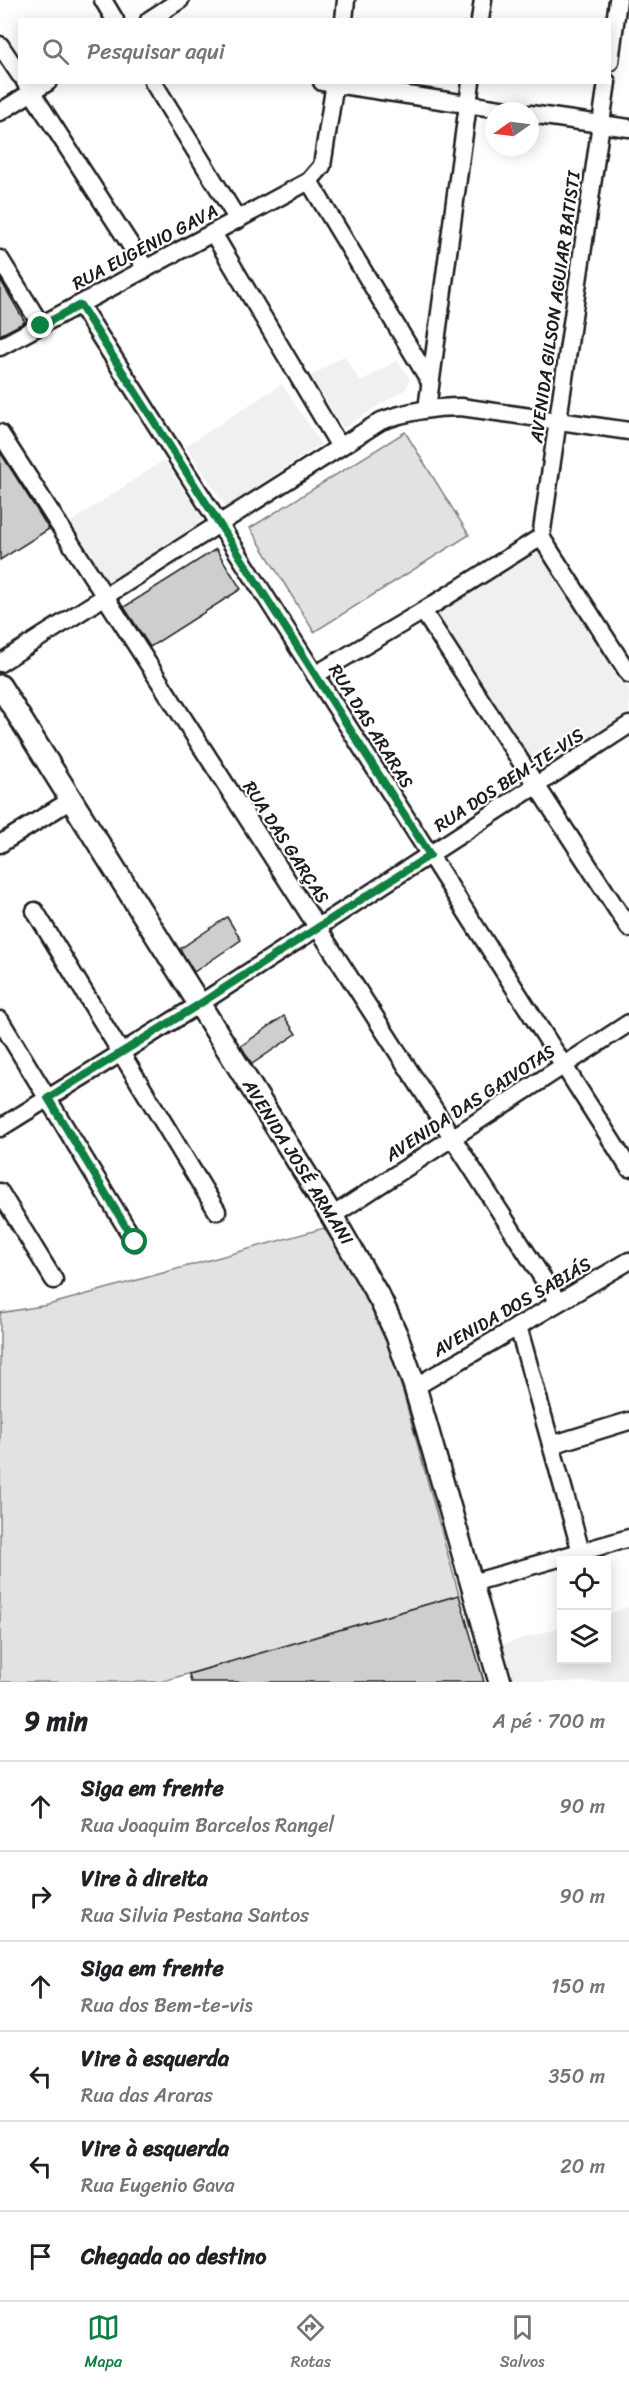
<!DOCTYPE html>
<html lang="pt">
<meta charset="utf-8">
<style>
body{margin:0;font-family:Sriracha,sans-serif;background:#f2f2f2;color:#202124}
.controls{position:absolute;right:18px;bottom:18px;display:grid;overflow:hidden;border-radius:0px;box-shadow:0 3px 15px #0003}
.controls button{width:54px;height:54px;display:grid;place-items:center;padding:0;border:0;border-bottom:2px solid #e0e0e0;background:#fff;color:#202124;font:30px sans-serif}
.compass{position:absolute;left:485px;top:102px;width:54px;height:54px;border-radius:50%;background:#fff;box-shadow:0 3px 15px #0003;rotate:256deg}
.stop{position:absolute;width:18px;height:18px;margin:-14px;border:4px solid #0b8043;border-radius:50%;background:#fff}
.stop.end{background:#0b8043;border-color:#fff;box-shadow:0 2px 6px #0008}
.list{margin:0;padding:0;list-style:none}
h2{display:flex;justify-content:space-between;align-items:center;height:78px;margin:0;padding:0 24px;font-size:26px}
h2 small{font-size:20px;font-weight:400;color:#757577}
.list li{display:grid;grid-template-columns:39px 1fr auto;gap:18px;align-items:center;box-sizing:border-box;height:90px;padding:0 24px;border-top:2px solid #e0e0e0}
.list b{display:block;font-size:22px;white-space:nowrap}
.list p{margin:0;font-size:20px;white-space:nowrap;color:#757577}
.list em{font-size:20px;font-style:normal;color:#757577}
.icon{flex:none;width:33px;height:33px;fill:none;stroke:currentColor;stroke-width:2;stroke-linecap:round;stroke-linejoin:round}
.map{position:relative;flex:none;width:629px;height:1682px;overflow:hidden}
.search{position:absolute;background:#fff;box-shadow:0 3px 15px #0003;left:18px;right:18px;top:18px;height:66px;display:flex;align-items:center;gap:15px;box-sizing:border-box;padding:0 21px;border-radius:0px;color:#757577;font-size:22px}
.sheet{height:618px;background:#fff}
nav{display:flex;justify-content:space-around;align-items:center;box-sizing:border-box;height:84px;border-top:2px solid #e0e0e0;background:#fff;font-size:16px;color:#757577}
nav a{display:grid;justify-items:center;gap:3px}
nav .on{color:#0b8043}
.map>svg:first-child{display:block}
</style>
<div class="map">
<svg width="629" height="1682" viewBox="0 0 629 1682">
<rect width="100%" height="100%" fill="#fff"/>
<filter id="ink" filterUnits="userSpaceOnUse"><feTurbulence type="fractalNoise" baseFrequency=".0167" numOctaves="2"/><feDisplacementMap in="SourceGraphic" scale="12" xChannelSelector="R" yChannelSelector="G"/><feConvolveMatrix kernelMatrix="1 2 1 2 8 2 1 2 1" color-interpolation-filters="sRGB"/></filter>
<g filter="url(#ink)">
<g fill="#f0f0f0">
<path d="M344 356 361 382 397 360 409 378 407 388 343 428 311 376Z"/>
<path d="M282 384 321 444 226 507 186 446Z"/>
<path d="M164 460 203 520 108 583 69 523Z"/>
<path d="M537 548 629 689V713L540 771 437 613Z"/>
<path d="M629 1607V1682H509L498 1646 561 1627 562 1660H606L607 1614Z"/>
</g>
<g fill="#e2e2e2" stroke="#7f7f7f" stroke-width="1.5">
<path d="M405 432 469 535 314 632 250 528Z"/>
<path d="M324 1228 358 1281 386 1337 403 1392 459 1595 160 1682H0V1313L48 1305Z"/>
</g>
<g fill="#cecece" stroke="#1c1c1c" stroke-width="1.5">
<path d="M0 279 25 322 0 335Z"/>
<path d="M0 452 49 529 0 560Z"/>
<path d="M216 549 241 589 150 647 124 607Z"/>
<path d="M227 917 241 940 194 972 180 949Z"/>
<path d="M284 1016 296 1034 252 1064 241 1046Z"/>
<path d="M459 1595 484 1682H191L189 1674Z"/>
</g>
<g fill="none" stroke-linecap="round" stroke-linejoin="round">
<defs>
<g id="minor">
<path d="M103 0 115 20"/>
<path d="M149 20 180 0"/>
<path d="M344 20 346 0"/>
<path d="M480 20 483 0"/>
<path d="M0 45 20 75"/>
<path d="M610 62 618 0"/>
<path d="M25 82 146 269"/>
<path d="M153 82 238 220"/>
<path d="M322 82 513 111"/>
<path d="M0 112 48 82"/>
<path d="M530 114 629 128"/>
<path d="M309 181 429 380"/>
<path d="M213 233 340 447"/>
<path d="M0 259 41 325"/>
<path d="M80 305 629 1168"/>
<path d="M0 347 309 181 322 166 335 82"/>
<path d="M427 409 471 82"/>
<path d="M0 433 558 1302"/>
<path d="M541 537 607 82"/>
<path d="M541 537 629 674"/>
<path d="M423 611 629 928"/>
<path d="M0 663 381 421C408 411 432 407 461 407L629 431"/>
<path d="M315 675 423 611 541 537"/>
<path d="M0 844 71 800"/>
<path d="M35 911 217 1211"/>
<path d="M0 1020 135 1242"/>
<path d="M0 1128 198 1005 629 725"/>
<path d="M0 1192 54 1280"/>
<path d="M332 1216 629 1023"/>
<path d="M518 1326 581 1552"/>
<path d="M415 1387 629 1261"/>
<path d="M551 1445 629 1421"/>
<path d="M472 1583 629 1538"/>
</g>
<path id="major" d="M0 686 332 1216 381 1301 397 1336 415 1387 500 1682"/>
</defs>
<use href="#minor" stroke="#1c1c1c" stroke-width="21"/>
<use href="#major" stroke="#1c1c1c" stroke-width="26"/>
<use href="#minor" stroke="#fff" stroke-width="16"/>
<use href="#major" stroke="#fff" stroke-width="21"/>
</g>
</g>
<g fill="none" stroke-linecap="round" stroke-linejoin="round" filter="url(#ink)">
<path stroke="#0b8043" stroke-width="8" d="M41 326 80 305 430 855 198 1005 48 1098 135 1242"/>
</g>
<g text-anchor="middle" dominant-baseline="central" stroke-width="4.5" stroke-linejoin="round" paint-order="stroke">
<g font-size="18" fill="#1c1c1c" stroke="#fff">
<text transform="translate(145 247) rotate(-28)">RUA EUGENIO GAVA</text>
<text transform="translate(555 307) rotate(-82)">AVENIDA GILSON AGUIAR BATISTI</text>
<text transform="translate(371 726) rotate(58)">RUA DAS ARARAS</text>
<text transform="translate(509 780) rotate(-33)">RUA DOS BEM-TE-VIS</text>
<text transform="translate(286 842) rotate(57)">RUA DAS GARÇAS</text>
<text transform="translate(470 1103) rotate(-33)">AVENIDA DAS GAIVOTAS</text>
<text transform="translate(298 1162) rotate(58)">AVENIDA JOSÉ ARMANI</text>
<text transform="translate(512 1307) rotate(-30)">AVENIDA DOS SABIÁS</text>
</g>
</g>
</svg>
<div class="controls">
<button><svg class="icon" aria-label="locate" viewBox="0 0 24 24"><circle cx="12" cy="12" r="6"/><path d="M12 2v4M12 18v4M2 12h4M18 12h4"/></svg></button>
<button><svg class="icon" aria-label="layers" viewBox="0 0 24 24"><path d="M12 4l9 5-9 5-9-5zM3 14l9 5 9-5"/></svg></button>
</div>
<svg class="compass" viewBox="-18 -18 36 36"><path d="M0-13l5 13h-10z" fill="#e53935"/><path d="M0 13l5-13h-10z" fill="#757577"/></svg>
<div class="stop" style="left:135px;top:1242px"></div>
<div class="stop end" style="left:41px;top:326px"></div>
<div class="search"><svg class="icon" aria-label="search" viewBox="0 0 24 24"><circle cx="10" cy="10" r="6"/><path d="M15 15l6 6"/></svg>Pesquisar aqui</div>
</div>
<section class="sheet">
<h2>9 min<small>A pé · 700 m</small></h2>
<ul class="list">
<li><svg class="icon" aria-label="ahead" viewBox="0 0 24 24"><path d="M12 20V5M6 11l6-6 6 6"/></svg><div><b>Siga em frente</b><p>Rua Joaquim Barcelos Rangel</p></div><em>90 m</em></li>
<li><svg class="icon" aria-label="right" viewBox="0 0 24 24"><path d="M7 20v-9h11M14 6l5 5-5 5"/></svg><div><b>Vire à direita</b><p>Rua Silvia Pestana Santos</p></div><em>90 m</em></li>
<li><svg class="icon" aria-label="ahead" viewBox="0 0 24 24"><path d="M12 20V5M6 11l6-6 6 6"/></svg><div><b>Siga em frente</b><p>Rua dos Bem-te-vis</p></div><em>150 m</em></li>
<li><svg class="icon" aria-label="left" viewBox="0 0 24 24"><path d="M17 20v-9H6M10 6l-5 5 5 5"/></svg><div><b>Vire à esquerda</b><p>Rua das Araras</p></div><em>350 m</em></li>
<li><svg class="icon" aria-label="left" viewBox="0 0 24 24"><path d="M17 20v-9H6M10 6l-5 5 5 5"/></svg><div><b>Vire à esquerda</b><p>Rua Eugenio Gava</p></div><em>20 m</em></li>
<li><svg class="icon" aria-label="arrive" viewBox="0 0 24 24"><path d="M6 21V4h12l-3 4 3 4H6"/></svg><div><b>Chegada ao destino</b></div></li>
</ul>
</section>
<nav>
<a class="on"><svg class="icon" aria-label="map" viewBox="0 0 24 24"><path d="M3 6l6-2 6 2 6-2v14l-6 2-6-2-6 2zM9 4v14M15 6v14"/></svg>Mapa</a>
<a><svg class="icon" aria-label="directions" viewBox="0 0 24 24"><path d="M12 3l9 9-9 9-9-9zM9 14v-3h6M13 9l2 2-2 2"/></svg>Rotas</a>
<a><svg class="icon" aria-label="saved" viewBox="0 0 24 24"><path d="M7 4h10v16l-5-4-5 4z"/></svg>Salvos</a>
</nav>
